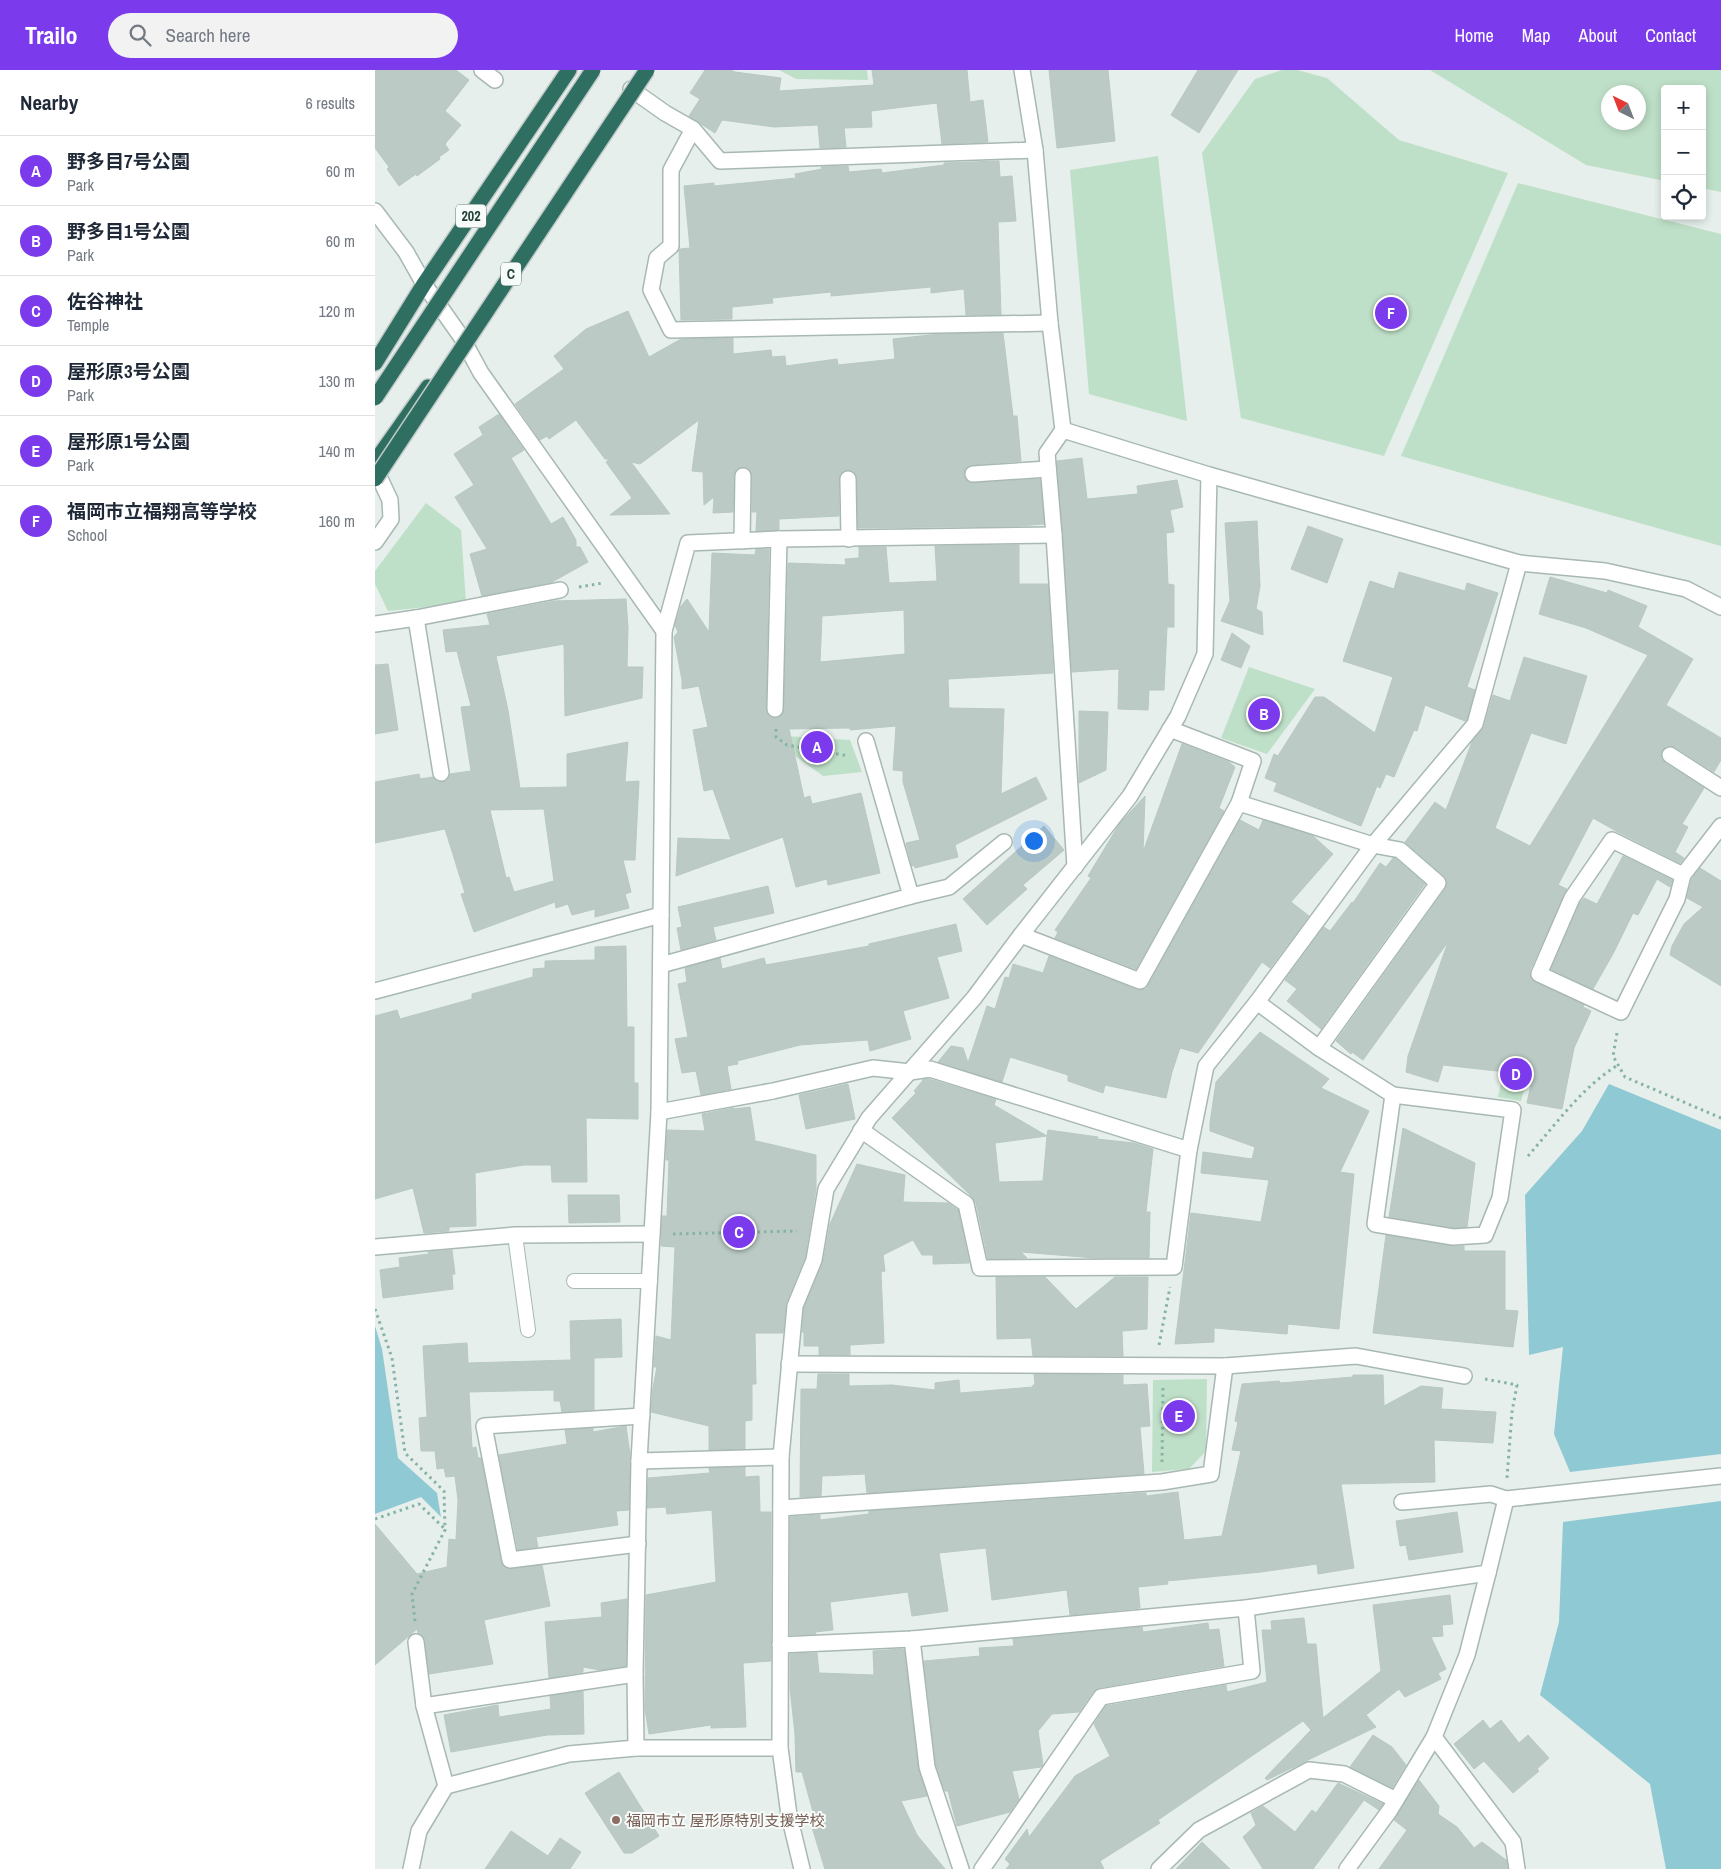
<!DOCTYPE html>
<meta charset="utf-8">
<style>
body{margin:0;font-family:"Archivo Narrow","Noto Sans JP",sans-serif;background:#f2f2f3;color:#1f2937}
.controls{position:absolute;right:15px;top:15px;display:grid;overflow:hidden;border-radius:5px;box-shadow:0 2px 8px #0003}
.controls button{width:45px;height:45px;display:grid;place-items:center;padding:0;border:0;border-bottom:1px solid #e0e1e3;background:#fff;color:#1f2937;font:25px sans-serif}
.compass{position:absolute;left:1226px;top:15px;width:45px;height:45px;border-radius:50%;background:#fff;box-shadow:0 2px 8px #0003;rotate:318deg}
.you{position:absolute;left:658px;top:770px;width:18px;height:18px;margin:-12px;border:4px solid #fff;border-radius:50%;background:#1a73e8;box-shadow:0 0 0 8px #1a73e833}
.badge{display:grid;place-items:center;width:32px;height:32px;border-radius:50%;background:#7c3aed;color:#fff;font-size:16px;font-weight:700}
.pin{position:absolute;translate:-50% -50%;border:2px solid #fff;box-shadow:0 1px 5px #0006}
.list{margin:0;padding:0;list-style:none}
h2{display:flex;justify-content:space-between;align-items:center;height:65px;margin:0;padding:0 20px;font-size:21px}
h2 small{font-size:16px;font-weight:400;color:#747a83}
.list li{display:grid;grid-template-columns:32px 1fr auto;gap:15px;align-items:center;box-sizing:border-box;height:70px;padding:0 20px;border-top:1px solid #e0e1e3}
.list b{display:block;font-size:19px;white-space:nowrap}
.list p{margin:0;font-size:16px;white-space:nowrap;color:#747a83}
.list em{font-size:16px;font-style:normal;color:#747a83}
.icon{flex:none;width:28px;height:28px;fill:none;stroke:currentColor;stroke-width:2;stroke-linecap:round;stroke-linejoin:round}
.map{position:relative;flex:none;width:1346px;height:1799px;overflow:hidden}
header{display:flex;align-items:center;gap:30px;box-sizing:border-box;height:70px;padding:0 25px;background:#7c3aed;color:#fff}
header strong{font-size:24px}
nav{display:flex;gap:28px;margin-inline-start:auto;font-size:18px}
.search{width:350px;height:45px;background:#f2f2f3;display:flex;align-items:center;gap:12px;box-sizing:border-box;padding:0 18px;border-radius:28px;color:#747a83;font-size:19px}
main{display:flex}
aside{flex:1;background:#fff}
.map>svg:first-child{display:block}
</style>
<header>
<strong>Trailo</strong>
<div class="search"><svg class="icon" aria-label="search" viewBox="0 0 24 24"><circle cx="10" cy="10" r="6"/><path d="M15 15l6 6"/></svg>Search here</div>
<nav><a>Home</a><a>Map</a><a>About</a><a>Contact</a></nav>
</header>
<main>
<aside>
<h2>Nearby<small>6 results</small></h2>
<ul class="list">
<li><span class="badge">A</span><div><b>野多目7号公園</b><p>Park</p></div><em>60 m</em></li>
<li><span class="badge">B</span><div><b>野多目1号公園</b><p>Park</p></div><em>60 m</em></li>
<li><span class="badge">C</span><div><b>佐谷神社</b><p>Temple</p></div><em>120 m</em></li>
<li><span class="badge">D</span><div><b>屋形原3号公園</b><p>Park</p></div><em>130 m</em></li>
<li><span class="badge">E</span><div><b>屋形原1号公園</b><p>Park</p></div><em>140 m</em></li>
<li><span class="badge">F</span><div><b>福岡市立福翔高等学校</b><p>School</p></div><em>160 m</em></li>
</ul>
</aside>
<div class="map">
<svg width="1346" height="1799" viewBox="0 0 1346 1799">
<rect width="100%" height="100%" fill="#e6efeb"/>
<g fill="#bfe0c8" fill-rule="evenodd">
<path d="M404 0H492L493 10 421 9Z"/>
<path d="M907 0H922L952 8 1024 70 1133 103 1009 386 866 348 827 83 880 9Z"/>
<path d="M1055 0H1346V122L1327 118V19H1290V111L1211 95ZM1234 22H1264V52H1234Z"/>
<path d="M783 86 812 351 714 324 695 100Z"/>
<path d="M1143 113 1346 164V476L1026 386Z"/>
<path d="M51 433 86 460 91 533 13 541 0 514V501Z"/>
<path d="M874 597 940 619 892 684 846 668Z"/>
<path d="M392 640H406V663L410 666 475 670 487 702 448 706 395 668Z"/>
<path d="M1135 974 1159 981 1146 1031 1123 1027Z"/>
<path d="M832 1309 831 1381 814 1399 777 1402 778 1310Z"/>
</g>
<g fill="#8ec9d4">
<path d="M1234 1014 1346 1060V1384L1195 1402 1179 1364 1188 1277 1154 1285 1150 1125 1207 1061Z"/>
<path d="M0 1256 7 1279 23 1388 62 1423 66 1447 46 1427 0 1444Z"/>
<path d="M1346 1431V1799H1291L1275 1714 1165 1625 1184 1552 1188 1452Z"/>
</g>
<g fill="#bbcac4" stroke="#b8c9c2" fill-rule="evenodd">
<path d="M0 0H81L94 10 70 41 86 55 70 74 74 80 64 87 65 89 42 106 41 104 24 116 12 99 14 97 0 78Z"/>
<path d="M330 0H356L360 2 406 8 404 21 499 15 497 0H592L595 32 608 30 613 72 567 74 562 33 496 41 497 57 469 58 471 77 445 78 443 55 399 57 347 50 340 63 314 46 325 29 315 23Z"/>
<path d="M674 0H733L740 71 682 78Z"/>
<path d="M823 0H863L824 63 796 45Z"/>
<path d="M624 91 625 107 637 106 641 151 623 152 626 245H591L589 219 556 223V217L456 226V222L397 228 398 233 357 237V249L306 250 304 180 305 179 315 178 309 116 339 113V116L421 108 420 104 447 99 446 97 473 96 474 102 506 99 507 103 569 95V93Z"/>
<path d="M253 241 274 287 306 269 358 268V284L396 280 397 287 410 286 411 296 462 289 463 295 520 289 518 269 564 264 628 263 638 346H642L646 391 597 395 590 399 589 405 593 412 599 413 665 409 669 454 644 456 483 458 482 408 478 401 472 400 465 404 464 409V446L404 449V460L381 461 382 442H377V406L372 398H364L360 402 358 442 338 443 339 427 329 435 328 402 317 401 324 350 265 394 256 392 295 444 235 445 257 428 231 392 235 389H230L201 350 174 369 172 366 165 370 140 334 189 299 179 286 211 259Z"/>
<path d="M124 344 149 380 136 388 176 454 188 447 201 470V477H205L213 492 177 512 107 526 95 484 112 479 80 427 99 415 79 384 108 365 104 357Z"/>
<path d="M707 388 712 429 763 424 762 416 802 410 808 437 795 440 799 462 791 463 793 514 799 515V557H792L789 620H774L773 640 743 639 744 599 697 602 682 391Z"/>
<path d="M882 451 885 516 881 539 887 542 888 565 846 551 855 531 850 453Z"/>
<path d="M933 456 968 469 952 513 916 499Z"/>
<path d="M644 475V514H673L678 603 573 609 574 638 629 639 626 724 661 707 672 729 580 775 583 787 540 798 539 795 537 796 531 773 545 770 528 712V701L518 700 521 656 475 660V658L414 659 429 728 435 726 437 734 486 723 505 803 453 815 452 809 421 817 408 767 301 806 303 768 356 770 338 719 329 721 318 660 333 657 324 616 307 619V610L299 567 303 562 300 555 306 536 312 529 334 562 337 483 380 485 381 479H394L391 639 395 647 400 648 408 644 409 639 413 493 471 495 470 489 484 488V477H511L514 513 562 511 560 476ZM529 540 530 584 445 592 447 546Z"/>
<path d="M1024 502 1090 521 1092 513 1123 523 1092 617 1100 620 1092 650 1090 651 1050 635 1042 661 1039 660 1019 707 1011 704 1005 718 1002 716 986 756 899 721 902 713 890 708 899 684 903 686 940 627H949L1000 663 1018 607 968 591 995 511 1019 519Z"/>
<path d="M1175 507 1232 523 1233 520 1272 536 1263 557 1318 589 1291 635 1346 668V690L1339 702 1300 677 1291 676 1286 684V689L1290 693 1329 718 1307 754 1313 757 1300 782 1309 788 1305 793 1241 761 1218 748 1183 815 1192 819 1155 900V905L1160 912 1209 935 1208 937 1216 941 1199 978 1187 1039 1152 1033 1158 1005 1068 995 1063 1012 1031 1002 1033 986 1073 872 988 990 977 982 976 984 961 971 1071 818 1072 810 1069 806 1030 772 1060 732 1071 740 1097 672 1109 657 1118 625 1135 631 1149 587 1212 606 1191 674 1156 663 1120 758 1155 776 1273 585 1211 558 1164 544Z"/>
<path d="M251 529 253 558 252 597H268L267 628 190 646 189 574 121 586 133 640 145 718 192 717V684L253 672 250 712 264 711 260 790H248L256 822 250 824 254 838 220 847V839L197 845 193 834 181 838 180 832 99 862 86 824 90 823 70 759 0 773V712L44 704 45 709 58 707 62 712H67L72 710 75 704 96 701 86 637 96 636 82 581 71 582 68 560 115 555 112 544 179 531ZM169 739 179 811 139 822 134 807 131 808 115 740Z"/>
<path d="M857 563 875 576 866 598 846 590Z"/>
<path d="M13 594 23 660 0 664V595Z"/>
<path d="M704 641 733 642 731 700 704 713Z"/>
<path d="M807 674 854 692 860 697 844 738 849 741 761 899 680 868 683 862 680 860 716 808 713 806 745 753 770 726 768 782Z"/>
<path d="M865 750 884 760 888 750 938 766 958 784 916 832 934 846 895 898 887 892 823 983 805 978 797 1002 791 1028 730 1015 728 1023 693 1011V1005L635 987 627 1012 563 992 576 976 588 978 593 993 612 936 620 939 630 907 634 908 638 894 668 903 674 886 762 920 771 919Z"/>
<path d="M669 756 689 780 648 815 652 819 612 855 588 829Z"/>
<path d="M1248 786 1297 810 1295 817 1282 809 1263 845 1258 843 1239 882 1218 919 1176 899 1205 833 1209 828 1222 834Z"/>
<path d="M1018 788 1021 789 1050 814 946 959 912 931 922 919 910 910 949 857 955 861 977 832 978 833 1005 793 1011 797Z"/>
<path d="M1325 798 1346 811V916L1295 885 1297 876 1309 854 1328 837 1312 828 1317 809Z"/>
<path d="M393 816 399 843 338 857 341 870 306 880 302 858 307 857 303 837Z"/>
<path d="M581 854 587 881 562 887 574 928 528 941 536 969 495 981 493 970 425 975 362 991 363 994 352 996 356 1019 326 1025 321 1001 307 1003 300 969 313 967 303 914 312 912 310 898 345 888 347 899 389 888 391 895 494 876V874Z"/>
<path d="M251 876 252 957H259V1013H263V1049L211 1048 212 1112H177L176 1095H149L100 1103 101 1156 74 1157V1161L49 1163 38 1118 0 1129V946L22 940 25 949 97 929V924L158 907V899L170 898V891L220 890V877Z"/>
<path d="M885 962 954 1009 946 1018 994 1041 965 1102 979 1104 964 1259 913 1254 912 1264 839 1258V1272L800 1274 816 1143 886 1152 894 1110 826 1103 828 1082 877 1089 880 1077 835 1061V1053L841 1012Z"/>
<path d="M549 1009H554L621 1029 619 1035 672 1066 673 1060 723 1067 722 1069 759 1073 778 1079 771 1142H775L774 1188H720L646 1182 652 1188 613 1189 601 1133 596 1126 517 1048 541 1023 539 1021ZM672 1066 668 1111 624 1112 620 1073Z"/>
<path d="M473 1014 480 1049 431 1059 424 1025Z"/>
<path d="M375 1037 380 1069 377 1070 441 1085V1119L430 1187 411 1233 408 1263H380L381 1314H377V1350L370 1351V1379L334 1380V1356L276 1342 278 1318 282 1297H279L281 1266 296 1270 300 1177 286 1176 287 1146H292L294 1090H291L292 1060 330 1061 327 1044 359 1038V1039Z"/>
<path d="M1028 1058 1100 1093 1092 1157 1078 1158 1014 1147Z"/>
<path d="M482 1094 530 1105 528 1132 573 1133 583 1140 594 1193 558 1194V1185H547L538 1170 508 1185 510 1201 506 1202 509 1273 475 1275V1285H444V1276H429V1262H427L429 1238 448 1193 455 1154Z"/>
<path d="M193 1125H244L245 1152 194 1153Z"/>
<path d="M1011 1165 1076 1176H1089V1181H1130V1240L1143 1241 1138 1277 998 1263Z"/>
<path d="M77 1180 80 1204H77L78 1219 8 1228 5 1200 25 1197 24 1188 54 1184 53 1182Z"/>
<path d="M621 1207H670L701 1239 740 1207H773L772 1259 747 1261 748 1286H658L656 1268 622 1269Z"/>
<path d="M246 1249 247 1287 219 1288V1340L187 1342 185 1331H179V1320L94 1322 97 1378 101 1377 103 1388H106L126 1492 128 1496 136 1499 167 1495 175 1536 109 1550 118 1594 54 1604 50 1570 48 1566 43 1563 42 1559 0 1595V1454L42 1504 72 1497 74 1469 81 1470 83 1430 80 1406 71 1407 69 1398 62 1399 60 1381H46L44 1348 52 1347 48 1276 92 1273 93 1293 196 1290 195 1251Z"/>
<path d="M443 1304H474V1316L517 1315 560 1320V1313L584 1310 585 1323 658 1317V1315H660L659 1304 748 1305V1315L772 1314 775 1356 765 1357 769 1404 492 1423 490 1404 447 1406 446 1426 425 1427 426 1319H442Z"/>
<path d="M978 1305H1008L1009 1336 1046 1316 1068 1318 1066 1339 1121 1342 1118 1373 1059 1370 1060 1412 966 1414 979 1498 943 1504 942 1494 886 1502 792 1511 793 1514 763 1517 765 1538 695 1545 692 1520 617 1530 611 1478 564 1483 573 1541 537 1546 533 1522 455 1532 458 1560 440 1562 441 1564 415 1565V1447L445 1445V1450L494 1444V1441L771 1423V1426L803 1422 809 1470 847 1466 866 1381 857 1380 863 1352 860 1351 867 1314 904 1311 906 1313 978 1307Z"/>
<path d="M251 1356 255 1385 254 1440 241 1441 243 1455 161 1467 163 1477 143 1480 124 1385 192 1374 190 1360 218 1358V1362Z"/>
<path d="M370 1397V1407L384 1406 385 1442H396V1591L368 1593 371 1657 336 1658V1655L274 1664 270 1639 271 1525 341 1512 337 1440 292 1444 291 1437 272 1438 273 1408 335 1403 334 1398Z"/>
<path d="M1082 1442 1088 1482 1034 1490 1031 1475 1025 1476 1021 1451Z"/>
<path d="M1075 1525 1078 1554 1067 1555 1068 1566 1056 1567 1071 1599 1063 1603 1066 1609 1030 1627 1024 1619 991 1645 1001 1657 892 1710 890 1708 936 1660 928 1651 783 1750 785 1753 725 1791 729 1799H631L635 1794 630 1789 652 1759 654 1767 700 1706 735 1686 719 1654 731 1636 851 1615 852 1622 892 1612 887 1560H897L896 1551 929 1548 932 1574H941L948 1648 1006 1601 998 1535Z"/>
<path d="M252 1529 251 1596 225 1600 208 1597V1602L174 1608 170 1552 227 1547 226 1533Z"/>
<path d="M833 1553 834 1560 844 1559 849 1596 724 1618 718 1622 704 1642 677 1644 663 1661 668 1695 666 1697 637 1701 644 1729 635 1742 582 1756 573 1721H570L561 1695 549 1591 605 1586 604 1578 639 1576 638 1569 767 1557 768 1562Z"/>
<path d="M527 1579 529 1580 543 1698 552 1726 526 1731 542 1765 570 1799H450L435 1751 440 1749 427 1702H421L420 1664 415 1618V1584L442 1583 444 1603 499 1605 498 1581Z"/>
<path d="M208 1621 209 1664 172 1665 76 1682 69 1645 123 1635 124 1647 176 1639 175 1626Z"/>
<path d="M1108 1650 1115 1659 1126 1650 1144 1673 1153 1665 1174 1688 1162 1699 1164 1701 1138 1723 1109 1691 1099 1699 1079 1674Z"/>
<path d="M998 1665 1017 1677 1031 1695 1017 1718 975 1697Z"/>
<path d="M244 1702 284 1766 257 1783H249L210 1723Z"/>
<path d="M1044 1710 1064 1736 1063 1744 1082 1757 1099 1778 1107 1772 1131 1790 1133 1799H1004L1032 1760 1019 1750Z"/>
<path d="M963 1713 1008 1734 1004 1740 989 1730 938 1799H888L868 1767 881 1755 876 1743 888 1736 920 1762 937 1740 941 1743Z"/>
<path d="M136 1761 173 1786 185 1768 206 1782 195 1799H110Z"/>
<path d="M827 1772 855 1799H801Z"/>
</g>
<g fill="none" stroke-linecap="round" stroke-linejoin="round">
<defs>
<g id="lane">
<path d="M140 1165 153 1260"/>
<path d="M199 1211H275"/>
</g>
<g id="street">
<path d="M107 0 120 10"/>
<path d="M647 0 660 80 675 253 688 360 834 405 1144 493 1230 501 1311 519 1346 537"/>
<path d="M256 19 290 43 318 59 345 91 660 80"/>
<path d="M318 59 296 100V176L282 188 276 220 296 260 675 253"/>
<path d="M0 141 31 182 49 214 87 268 106 303 289 561 313 473 404 469 679 465"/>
<path d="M688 360 672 383 679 465 700 797"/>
<path d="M0 398 15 430 16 449 0 472"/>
<path d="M598 404 673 399"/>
<path d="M473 409 474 469"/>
<path d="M367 471 368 406"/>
<path d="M41 548 185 520"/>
<path d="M0 554 41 548 66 703"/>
<path d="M400 639 404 469"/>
<path d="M795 659 878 691 864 733"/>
<path d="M1295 685 1346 718"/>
<path d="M1308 805 1237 770 1197 828 1164 904 1246 942 1302 829 1308 805 1346 756"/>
<path d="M536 826 574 817 629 772"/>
<path d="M646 865 765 911 864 733 998 775 1025 780 1063 813 944 978 882 932"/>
<path d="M286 895 536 826 491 671"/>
<path d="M0 921 286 845"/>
<path d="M944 978 1018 1025 1000 1154 1078 1167 1110 1165 1125 1128 1138 1040 1018 1025"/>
<path d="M284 1042 289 561"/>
<path d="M486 1060 591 1134 605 1198 799 1197 814 1080 831 996 882 932 998 775 1100 654 1144 493"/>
<path d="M0 1177 140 1165 277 1164"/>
<path d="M414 1294 850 1296 981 1286 1089 1306"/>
<path d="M406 1387 264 1391 284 1042 398 1021 498 998 535 1002 555 999 814 1080"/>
<path d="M1027 1432 1116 1424 1131 1429"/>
<path d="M406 1438 787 1412 836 1404 850 1296"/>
<path d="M263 1474 135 1490 109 1356 267 1346"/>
<path d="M1113 1503 1092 1585 1059 1667 1138 1772 1142 1799"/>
<path d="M537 1569 552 1697 586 1799"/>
<path d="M41 1572 49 1636 71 1716"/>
<path d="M405 1575 537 1569 871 1538 1113 1503 1131 1429 1346 1406"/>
<path d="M260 1604 261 1678"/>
<path d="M49 1636 260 1604 264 1391"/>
<path d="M36 1799 44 1761 71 1716 194 1684 261 1678H405"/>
<path d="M427 1799 414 1745 405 1678 406 1387 420 1236 439 1190 451 1119 494 1048 599 928 646 865 755 726 803 646 830 584 834 405"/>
<path d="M607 1799 726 1627 877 1601 871 1538"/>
<path d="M784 1799 824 1760 934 1700 969 1704 1021 1730"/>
<path d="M972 1799 1015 1740 1059 1667"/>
</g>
<g id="highway">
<path d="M0 293 49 214 194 0"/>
<path d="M0 392 53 317"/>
</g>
</defs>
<use href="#lane" stroke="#a8b8b2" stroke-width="16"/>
<use href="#street" stroke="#a8b8b2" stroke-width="18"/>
<use href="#highway" stroke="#c2cac8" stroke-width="18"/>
<g stroke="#86b3a5" stroke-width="3" stroke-dasharray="2.5 4" stroke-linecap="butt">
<path d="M204 517 228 513"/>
<path d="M401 659V667L412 675 474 686"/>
<path d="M1242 963 1238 986 1250 1007 1346 1048"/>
<path d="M1153 1086C1181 1054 1207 1017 1243 995"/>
<path d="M298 1164 422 1161"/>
<path d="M0 1239 17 1288 30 1383 69 1421 70 1460 37 1524 40 1552"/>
<path d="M784 1275 795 1217"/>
<path d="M1110 1309 1142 1315 1137 1342 1132 1408"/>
<path d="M787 1392 788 1315"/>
<path d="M0 1449 44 1434 70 1459"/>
</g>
<use href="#lane" stroke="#fff" stroke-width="14"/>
<use href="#street" stroke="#fff" stroke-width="15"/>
<use href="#highway" stroke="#2f6f62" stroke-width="15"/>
<defs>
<g id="highway-bridge">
<path d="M0 328 218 0"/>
<path d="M0 409 272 0"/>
</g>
</defs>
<use href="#highway-bridge" stroke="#c2cac8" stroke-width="18" stroke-linecap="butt"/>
<use href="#highway-bridge" stroke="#2f6f62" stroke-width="15"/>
</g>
<circle fill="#8d6e63" stroke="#f7fbf9" stroke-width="2" cx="241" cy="1750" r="5"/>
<g text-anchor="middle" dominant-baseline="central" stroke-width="4" stroke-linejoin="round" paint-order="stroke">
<g fill="#f7fbf9" stroke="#637a73" stroke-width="1">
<rect x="81" y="134.5" width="30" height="23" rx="4"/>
<rect x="126" y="192.5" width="20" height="23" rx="4"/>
</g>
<g font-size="14" font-weight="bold" fill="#24423a">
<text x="96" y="146">202</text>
<text x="136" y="204">C</text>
</g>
<g font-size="15" fill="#785e54" stroke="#f7fbf9" text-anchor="start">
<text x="251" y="1750">福岡市立 屋形原特別支援学校</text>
</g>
</g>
</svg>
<div class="controls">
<button>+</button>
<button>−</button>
<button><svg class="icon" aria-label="locate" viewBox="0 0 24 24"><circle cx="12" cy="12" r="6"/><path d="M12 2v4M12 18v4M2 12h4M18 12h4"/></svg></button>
</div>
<svg class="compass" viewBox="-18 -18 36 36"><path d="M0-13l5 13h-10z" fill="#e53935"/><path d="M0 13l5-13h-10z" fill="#747a83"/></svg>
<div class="you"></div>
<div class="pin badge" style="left:442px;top:677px">A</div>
<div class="pin badge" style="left:889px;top:644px">B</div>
<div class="pin badge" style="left:364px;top:1162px">C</div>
<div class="pin badge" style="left:1141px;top:1004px">D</div>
<div class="pin badge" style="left:804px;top:1346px">E</div>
<div class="pin badge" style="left:1016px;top:243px">F</div>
</div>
</main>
